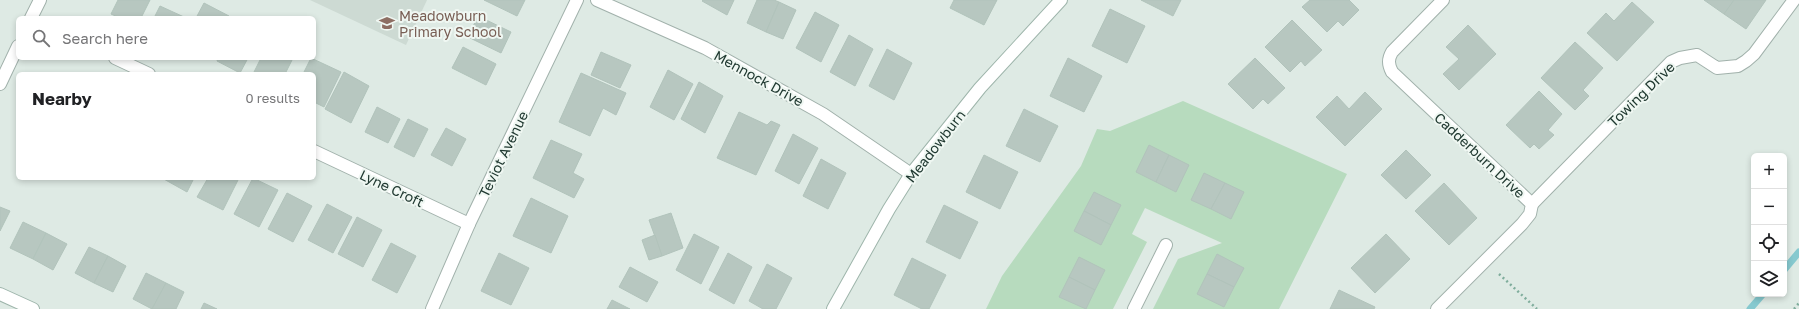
<!DOCTYPE html>
<meta charset="utf-8">
<style>
body{margin:0;font-family:"Golos Text",sans-serif;background:#f6f6f6;color:#202124}
.controls{position:absolute;right:12px;bottom:12px;display:grid;overflow:hidden;border-radius:6px;box-shadow:0 2px 6px #0003}
.controls button{width:36px;height:36px;display:grid;place-items:center;padding:0;border:0;border-bottom:1px solid #e0e0e0;background:#fff;color:#202124;font:20px sans-serif}
.list{margin:0;padding:0;list-style:none}
h2{display:flex;justify-content:space-between;align-items:center;height:52px;margin:0;padding:0 16px;font-size:17px}
h2 small{font-size:13px;font-weight:400;color:#757577}
.icon{flex:none;width:22px;height:22px;fill:none;stroke:currentColor;stroke-width:2;stroke-linecap:round;stroke-linejoin:round}
.map{position:relative;flex:none;width:1799px;height:309px;overflow:hidden}
.search{position:absolute;background:#fff;box-shadow:0 2px 6px #0003;left:16px;top:16px;width:300px;height:44px;display:flex;align-items:center;gap:10px;box-sizing:border-box;padding:0 14px;border-radius:6px;color:#757577;font-size:15px}
.panel{position:absolute;background:#fff;box-shadow:0 2px 6px #0003;left:16px;top:72px;width:300px;height:108px;border-radius:6px}
.map>svg:first-child{display:block}
</style>
<div class="map">
<svg width="1799" height="309" viewBox="0 0 1799 309">
<rect width="100%" height="100%" fill="#deeae4"/>
<path fill="#cddad3" d="M310 0H427L406 45Z"/>
<path fill="#b7dbbe" d="M1183 101 1347 174 1279 309H1153L1178 259 1222 243 1145 208 1132 234 1147 242 1113 309H986L1002 276 1081 166 1097 129 1110 131Z"/>
<g fill="none" stroke-linecap="round" stroke-linejoin="round">
<g stroke="#86c9cf" stroke-width="7">
<path d="M1784 270 1799 252"/>
<path d="M1750 309 1763 294"/>
</g>
</g>
<g fill="#b7c7c0" stroke="#b1c3bb">
<path d="M118 0H150L141 18H120L111 14Z"/>
<path d="M484 0H525L517 16Z"/>
<path d="M703 0H734L727 15 702 1Z"/>
<path d="M757 0H774L779 2 766 32 747 23Z"/>
<path d="M954 0H997L984 25 950 8Z"/>
<path d="M1141 0H1181L1173 16Z"/>
<path d="M1310 0H1349L1359 10 1343 26 1338 21 1327 32 1302 7Z"/>
<path d="M1704 0H1734L1724 14Z"/>
<path d="M1734 0H1766L1746 29 1724 14Z"/>
<path d="M779 2 796 10 783 39 766 32Z"/>
<path d="M1632 2 1654 22 1617 61 1587 33 1606 13 1614 21Z"/>
<path d="M204 3 229 16 228 18H196Z"/>
<path d="M160 6 184 17 183 18H154Z"/>
<path d="M1110 9 1145 26 1127 63 1092 46Z"/>
<path d="M815 12 839 25 821 62 796 48Z"/>
<path d="M478 16 511 32 501 53 468 37Z"/>
<path d="M1292 20 1322 50 1305 66 1301 61 1290 72 1265 47Z"/>
<path d="M1468 25 1496 54 1459 90 1443 74 1459 59 1446 47Z"/>
<path d="M849 35 873 49 855 86 830 72Z"/>
<path d="M1575 42 1603 68 1583 90 1589 96 1575 110 1541 78Z"/>
<path d="M463 47 496 64 486 85 452 68Z"/>
<path d="M887 49 912 63 894 100 869 86Z"/>
<path d="M601 52 631 65 620 88 591 75Z"/>
<path d="M218 58H248L240 73 217 61Z"/>
<path d="M261 58H293L285 74H253Z"/>
<path d="M311 58 341 72 324 107 314 102V74H303Z"/>
<path d="M1068 58 1102 76 1084 112 1050 96Z"/>
<path d="M1255 58 1285 88 1268 104 1263 99 1253 109 1228 84Z"/>
<path d="M668 70 693 84 674 120 650 107Z"/>
<path d="M344 72 369 86 351 123 325 109Z"/>
<path d="M581 73 626 93 616 115 603 108 590 136 559 122Z"/>
<path d="M699 82 723 96 705 133 681 119Z"/>
<path d="M1539 91 1562 114 1548 130 1554 135 1539 149 1534 144 1530 148 1506 125Z"/>
<path d="M1365 92 1382 109 1345 146 1316 117 1337 96 1349 109Z"/>
<path d="M377 107 400 119 388 143 365 132Z"/>
<path d="M1024 109 1058 126 1040 162 1006 146Z"/>
<path d="M739 112 767 125 771 121 780 125 756 175 717 158Z"/>
<path d="M408 119 428 129 414 157 394 147Z"/>
<path d="M446 128 466 139 452 166 431 155Z"/>
<path d="M793 134 818 148 799 184 775 171Z"/>
<path d="M551 140 582 154 573 173 584 179 574 198 533 178Z"/>
<path d="M1149 145 1169 155 1156 182 1136 172Z"/>
<path d="M1406 150 1431 175 1406 199 1381 175Z"/>
<path d="M984 155 1018 172 1000 209 966 192Z"/>
<path d="M1169 155 1189 165 1176 192 1156 182Z"/>
<path d="M821 159 846 173 828 209 803 196Z"/>
<path d="M1204 173 1225 183 1211 209 1191 200Z"/>
<path d="M162 178H194L187 192Z"/>
<path d="M208 178H239L223 210 197 197Z"/>
<path d="M253 178 278 190 259 227 234 214Z"/>
<path d="M1225 183 1244 192 1231 219 1211 209Z"/>
<path d="M1444 183 1477 218 1449 245 1415 211Z"/>
<path d="M1094 192 1121 205 1111 225 1084 211Z"/>
<path d="M287 193 312 206 293 242 268 229Z"/>
<path d="M531 198 568 216 551 253 513 236Z"/>
<path d="M327 204 352 217 333 253 308 240Z"/>
<path d="M944 205 978 222 960 259 926 242Z"/>
<path d="M0 207 10 211 0 231Z"/>
<path d="M1084 211 1111 225 1101 245 1074 231Z"/>
<path d="M671 213 683 248 662 256 649 220Z"/>
<path d="M357 217 382 230 363 267 338 254Z"/>
<path d="M23 222 46 233 33 259 10 248Z"/>
<path d="M46 233 67 244 53 270 33 259Z"/>
<path d="M694 234 719 247 701 284 676 270Z"/>
<path d="M1386 234 1410 259 1375 293 1351 268Z"/>
<path d="M655 235 662 256 649 260 642 240Z"/>
<path d="M391 243 416 256 397 293 372 280Z"/>
<path d="M89 247 108 256 94 283 75 273Z"/>
<path d="M499 253 529 268 511 305 481 291Z"/>
<path d="M728 253 752 267 734 304 709 290Z"/>
<path d="M1217 254 1244 268 1234 287 1207 274Z"/>
<path d="M108 256 126 266 113 292 94 283Z"/>
<path d="M1079 257 1105 270 1095 290 1069 277Z"/>
<path d="M912 258 946 275 929 309H922L894 295Z"/>
<path d="M767 264 792 278 776 309H763L749 301Z"/>
<path d="M630 267 658 282 647 302 619 287Z"/>
<path d="M146 273 166 283 152 309 133 299Z"/>
<path d="M1207 274 1234 287 1224 307 1197 294Z"/>
<path d="M1069 277 1095 290 1086 309 1059 297Z"/>
<path d="M166 283 184 292 176 309H152Z"/>
<path d="M1339 290 1375 307 1374 309H1330Z"/>
<path d="M612 300 630 309H607Z"/>
<path d="M204 303 217 309H201Z"/>
</g>
<g fill="none" stroke-linecap="round" stroke-linejoin="round">
<defs>
<g id="street">
<path d="M597 0 705 48 823 114 911 174"/>
<path d="M31 18 40 0"/>
<path d="M115 58 149 74"/>
<path d="M0 84 18 46"/>
<path d="M314 151 469 224"/>
<path d="M1532 204 1671 62 1680 58 1697 55 1717 68 1738 66 1746 61 1754 54 1794 0"/>
<path d="M432 309 469 224 577 0"/>
<path d="M1134 309 1166 245"/>
<path d="M1437 309 1522 224 1530 214 1532 204 1392 72C1388 64 1388 59 1392 52L1443 0"/>
</g>
<g id="secondary">
<path d="M0 294 33 309"/>
<path d="M833 309 889 209 911 174 980 88 1061 0"/>
</g>
</defs>
<use href="#street" stroke="#a1b1ab" stroke-width="14"/>
<use href="#secondary" stroke="#9eb5ab" stroke-width="14"/>
<g stroke="#7fad9c" stroke-width="2.5" stroke-dasharray="2 3" stroke-linecap="butt">
<path d="M1499 274 1537 309"/>
<path d="M1794 309 1799 303"/>
</g>
<use href="#street" stroke="#fff" stroke-width="12"/>
<use href="#secondary" stroke="#fff" stroke-width="12"/>
</g>
<defs>
<symbol id="school-bare" viewBox="-9 -9 18 18"><path d="M0-5L7-2L0 1L-7-2ZM-4 1L0 2.5L4 1V4Q0 6-4 4Z" fill="#8d6e63" stroke="#eff7f2" stroke-width="2.5" paint-order="stroke"/></symbol>
</defs>
<g fill-rule="evenodd">
<use href="#school-bare" x="376" y="12" width="22" height="22"/>
</g>
<g text-anchor="middle" dominant-baseline="central" stroke-width="4" stroke-linejoin="round" paint-order="stroke">
<g font-size="14" fill="#785e54" stroke="#eff7f2" text-anchor="start">
<text x="399" y="15">Meadowburn<tspan x="399" dy="16">Primary School</tspan></text>
</g>
<g font-size="14" fill="#203931" stroke="#eff7f2">
<text transform="translate(759 78) rotate(29)">Mennock Drive</text>
<text transform="translate(1641 94) rotate(-44)">Towing Drive</text>
<text transform="translate(935 146) rotate(-52)">Meadowburn</text>
<text transform="translate(503 154) rotate(-64)">Teviot Avenue</text>
<text transform="translate(1480 155) rotate(43)">Cadderburn Drive</text>
<text transform="translate(392 188) rotate(25)">Lyne Croft</text>
</g>
</g>
</svg>
<div class="controls">
<button>+</button>
<button>−</button>
<button><svg class="icon" aria-label="locate" viewBox="0 0 24 24"><circle cx="12" cy="12" r="6"/><path d="M12 2v4M12 18v4M2 12h4M18 12h4"/></svg></button>
<button><svg class="icon" aria-label="layers" viewBox="0 0 24 24"><path d="M12 4l9 5-9 5-9-5zM3 14l9 5 9-5"/></svg></button>
</div>
<div class="search"><svg class="icon" aria-label="search" viewBox="0 0 24 24"><circle cx="10" cy="10" r="6"/><path d="M15 15l6 6"/></svg>Search here</div>
<section class="panel">
<h2>Nearby<small>0 results</small></h2>
<ul class="list">
</ul>
</section>
</div>
